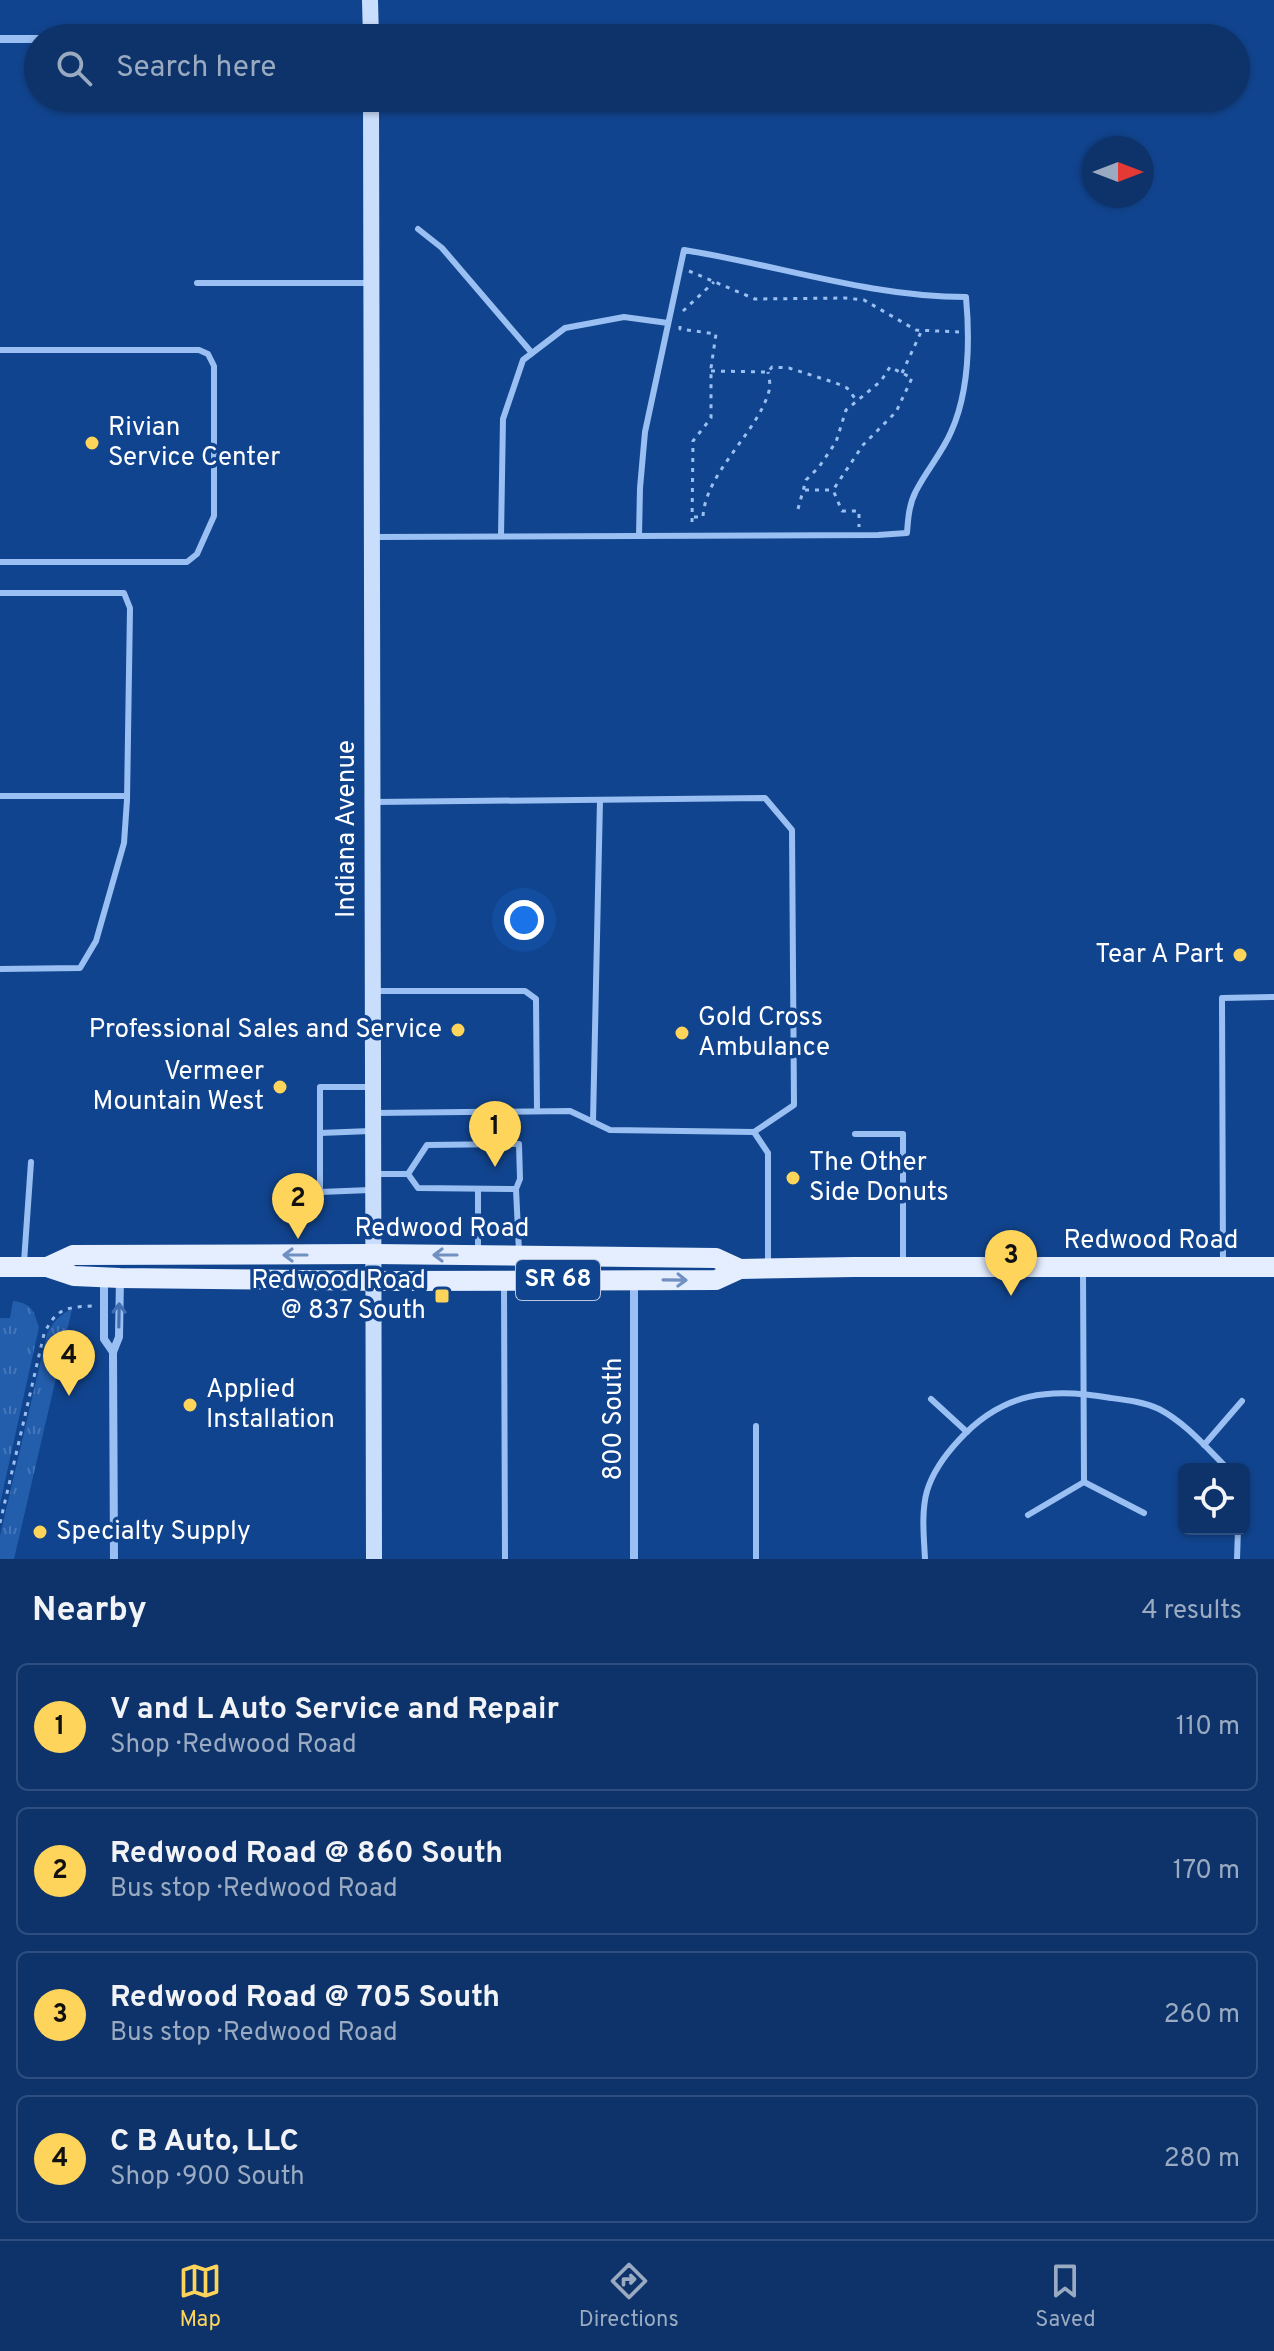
<!DOCTYPE html>
<meta charset="utf-8">
<style>
body{margin:0;font-family:Overpass,sans-serif;background:#1b3f72;color:#f1f3f6}
.controls{position:absolute;right:24px;bottom:24px;display:grid;overflow:hidden;border-radius:12px;box-shadow:0 2px 6px #0004}
.controls button{width:72px;height:72px;display:grid;place-items:center;padding:0;border:0;border-bottom:2px solid #2d4e7e;background:#0d336a;color:#f1f3f6;font:40px sans-serif}
.compass{position:absolute;left:1082px;top:136px;width:72px;height:72px;border-radius:50%;background:#0d336a;box-shadow:0 2px 6px #0004;rotate:90deg}
.you{position:absolute;left:524px;top:920px;width:28px;height:28px;margin:-20px;border:6px solid #fff;border-radius:50%;background:#1a73e8;box-shadow:0 0 0 12px #1a73e833}
.badge{display:grid;place-items:center;width:52px;height:52px;border-radius:50%;background:#ffd45b;color:#111;font-size:26px;font-weight:700}
.pin{position:absolute;translate:-50% -66px;filter:drop-shadow(0 2px 4px #0008)}
.pin::after{content:'';position:absolute;top:42px;width:28px;height:24px;background:inherit;clip-path:polygon(0 0,100% 0,50% 100%)}
.list{margin:0;padding:0;list-style:none}
h2{display:flex;justify-content:space-between;align-items:center;height:104px;margin:0;padding:0 32px;font-size:34px}
h2 small{font-size:26px;font-weight:400;color:#9aaac1}
.list li{display:grid;grid-template-columns:52px 1fr auto;gap:24px;align-items:center;box-sizing:border-box;height:128px;margin:0 16px 16px;padding:0 16px;border:2px solid #2d4e7e;border-radius:12px}
.list b{display:block;font-size:30px;white-space:nowrap}
.list p{margin:0;font-size:26px;white-space:nowrap;color:#9aaac1}
.list em{font-size:26px;font-style:normal;color:#9aaac1}
.icon{flex:none;width:44px;height:44px;fill:none;stroke:currentColor;stroke-width:2;stroke-linecap:round;stroke-linejoin:round}
.map{position:relative;flex:none;width:1274px;height:1559px;overflow:hidden}
.search{position:absolute;background:#0d336a;box-shadow:0 2px 6px #0004;left:24px;right:24px;top:24px;height:88px;display:flex;align-items:center;gap:20px;box-sizing:border-box;padding:0 28px;border-radius:44px;color:#9aaac1;font-size:30px}
.sheet{height:680px;background:#0d336a}
nav{display:flex;justify-content:space-around;align-items:center;box-sizing:border-box;height:112px;border-top:2px solid #2d4e7e;background:#0d336a;font-size:22px;color:#9aaac1}
nav a{display:grid;justify-items:center;gap:4px}
nav .on{color:#ffd45b}
.map>svg:first-child{display:block}
</style>
<div class="map">
<svg width="1274" height="1559" viewBox="0 0 1274 1559">
<defs>
<pattern id="grass-tufts" width="24" height="20" patternUnits="userSpaceOnUse" patternTransform="scale(2)"><rect width="24" height="20" fill="#235ead"/><path d="M3 7l-1-3M5 7V3M7 7l1-3M15 17l-1-3M17 17v-4M19 17l1-3" fill="none" stroke="#4476b9"/></pattern>
</defs>
<rect width="100%" height="100%" fill="#11448e"/>
<g fill="url(#grass-tufts)">
<path d="M13 1301C33 1304 33 1310 39 1327L0 1504V1318H10Z"/>
<path d="M72 1309 14 1559H0V1536L47 1334C53 1322 59 1315 72 1309Z"/>
</g>
<g fill="none" stroke-linecap="round" stroke-linejoin="round">
<g stroke="#9abff2" stroke-width="3" stroke-dasharray="4 6" stroke-linecap="butt">
<path d="M689 271 755 299 845 298 864 300 916 330 959 332"/>
<path d="M683 311 714 282"/>
<path d="M680 326V329L716 334 711 368V418L693 441 692 524"/>
<path d="M711 371 768 372 772 367 789 368 836 383 847 388 857 401"/>
<path d="M902 373 922 330"/>
<path d="M805 490H833"/>
<path d="M798 509 806 480 819 467 836 442 846 410 881 381 890 367 912 378 896 412 863 445 833 490 842 511H859V527"/>
<path d="M694 517H703C705 473 758 432 769 391 771 385 769 378 768 372"/>
<path d="M0 1523 44 1334C56 1308 67 1307 93 1306"/>
</g>
<g stroke="#9abff2" stroke-width="6">
<path d="M418 229 442 248 532 353"/>
<path d="M197 283H368"/>
<path d="M0 350H199L208 354 214 366V516L197 554 187 562H0"/>
<path d="M501 536 503 419 523 360 565 328 624 317 668 323"/>
<path d="M375 537C542 536 710 535 878 535L907 533C908 519 909 504 916 491 926 471 942 453 951 432 969 392 970 341 966 297 870 297 778 265 684 250L645 432 640 488 639 536"/>
<path d="M0 593H124L130 608 127 800 124 843 96 941 80 968 0 969"/>
<path d="M0 796H127"/>
<path d="M376 991H525L536 999 537 1110"/>
<path d="M374 1113 570 1111 610 1130 754 1132 794 1105 792 830 765 798 375 802"/>
<path d="M593 1122 600 800"/>
<path d="M754 1132 768 1153V1265"/>
<path d="M320 1133 370 1131"/>
<path d="M855 1134H903V1265"/>
<path d="M373 1174H408L418 1188 516 1189 519 1252"/>
<path d="M408 1174 427 1145 519 1144 520 1179 516 1189"/>
<path d="M478 1189V1253"/>
<path d="M370 1190 320 1192V1087H373"/>
<path d="M24 1262 31 1162"/>
<path d="M1223 1262 1222 998 1274 997"/>
<path d="M1083 1270 1084 1482"/>
<path d="M504 1284 505 1559"/>
<path d="M931 1399 967 1432"/>
<path d="M756 1426V1559"/>
<path d="M1204 1445 1242 1401"/>
<path d="M1028 1515 1084 1482 1144 1513"/>
<path d="M925 1559C924 1538 921 1512 927 1491 933 1471 945 1455 959 1440 1003 1392 1050 1387 1111 1398 1127 1400 1144 1402 1159 1409 1184 1422 1204 1445 1224 1465L1227 1469"/>
<path d="M1237 1559 1238 1529"/>
</g>
<g stroke="#9abff2" stroke-width="8">
<path d="M0 39H38"/>
<path d="M104 1280V1339L113 1352"/>
<path d="M634 1280V1559"/>
<path d="M114 1559 113 1352 119 1337 120 1278"/>
</g>
<g stroke="#c9defc" stroke-width="16">
<path d="M370 0 371 38"/>
<path d="M371 98 374 1559"/>
</g>
<g stroke="#e5eeff" stroke-width="20">
<path d="M0 1267H47L74 1276 120 1278 395 1281 716 1280 740 1269 854 1267H1274"/>
<path d="M47 1267 73 1255 373 1254 716 1258 740 1269"/>
</g>
</g>
<defs><path id="oneway-shaft" d="M-6 0H5M1.5-3L5.5 0L1.5 3" fill="none" stroke-width="1.6" stroke-linecap="round" stroke-linejoin="round" transform="scale(2)"/></defs>
<g stroke="#7090c1">
<use href="#oneway-shaft" transform="translate(295 1255) rotate(180)"/>
<use href="#oneway-shaft" transform="translate(445 1255) rotate(-180)"/>
<use href="#oneway-shaft" transform="translate(675 1280) rotate(1)"/>
</g>
<use stroke="#416fb1" href="#oneway-shaft" transform="translate(119 1315) rotate(-89)"/>
<g fill="#ffd45b" stroke="#11448e" stroke-width="3">
<circle cx="92" cy="443" r="8"/>
<circle cx="1240" cy="955" r="8"/>
<circle cx="458" cy="1030" r="8"/>
<circle cx="682" cy="1033" r="8"/>
<circle cx="280" cy="1087" r="8"/>
<circle cx="793" cy="1178" r="8"/>
<rect x="434" y="1288" width="16" height="16" rx="4"/>
<circle cx="190" cy="1405" r="8"/>
<circle cx="40" cy="1532" r="8"/>
</g>
<g text-anchor="middle" dominant-baseline="central" stroke-width="7" stroke-linejoin="round" paint-order="stroke">
<rect fill="#11448e" stroke="#b8c7dd" stroke-width="2" x="516" y="1260" width="84" height="40" rx="6"/>
<g font-size="24" font-weight="bold" fill="#fff">
<text x="558" y="1280">SR 68</text>
</g>
<g font-size="26" fill="#fff" stroke="#11448e" text-anchor="start">
<text x="108" y="428">Rivian<tspan x="108" dy="30">Service Center</tspan></text>
<text x="1224" y="955" text-anchor="end">Tear A Part</text>
<text x="698" y="1018">Gold Cross<tspan x="698" dy="30">Ambulance</tspan></text>
<text x="442" y="1030" text-anchor="end">Professional Sales and Service</text>
<text x="264" y="1072" text-anchor="end">Vermeer<tspan x="264" dy="30">Mountain West</tspan></text>
<text x="809" y="1163">The Other<tspan x="809" dy="30">Side Donuts</tspan></text>
<text x="426" y="1281" text-anchor="end">Redwood Road<tspan x="426" dy="30">@ 837 South</tspan></text>
<text x="206" y="1390">Applied<tspan x="206" dy="30">Installation</tspan></text>
<text x="56" y="1532">Specialty Supply</text>
</g>
<g font-size="26" fill="#fff" stroke="#11448e">
<text transform="translate(347 829) rotate(-90)">Indiana Avenue</text>
<text x="442" y="1229">Redwood Road</text>
<text x="1151" y="1241">Redwood Road</text>
<text transform="translate(614 1419) rotate(-90)">800 South</text>
</g>
</g>
</svg>
<div class="controls">
<button><svg class="icon" aria-label="locate" viewBox="0 0 24 24"><circle cx="12" cy="12" r="6"/><path d="M12 2v4M12 18v4M2 12h4M18 12h4"/></svg></button>
</div>
<svg class="compass" viewBox="-18 -18 36 36"><path d="M0-13l5 13h-10z" fill="#e53935"/><path d="M0 13l5-13h-10z" fill="#9aaac1"/></svg>
<div class="you"></div>
<div class="pin badge" style="left:495px;top:1167px">1</div>
<div class="pin badge" style="left:298px;top:1239px">2</div>
<div class="pin badge" style="left:1011px;top:1296px">3</div>
<div class="pin badge" style="left:69px;top:1396px">4</div>
<div class="search"><svg class="icon" aria-label="search" viewBox="0 0 24 24"><circle cx="10" cy="10" r="6"/><path d="M15 15l6 6"/></svg>Search here</div>
</div>
<section class="sheet">
<h2>Nearby<small>4 results</small></h2>
<ul class="list">
<li><span class="badge">1</span><div><b>V and L Auto Service and Repair</b><p>Shop · Redwood Road</p></div><em>110 m</em></li>
<li><span class="badge">2</span><div><b>Redwood Road @ 860 South</b><p>Bus stop · Redwood Road</p></div><em>170 m</em></li>
<li><span class="badge">3</span><div><b>Redwood Road @ 705 South</b><p>Bus stop · Redwood Road</p></div><em>260 m</em></li>
<li><span class="badge">4</span><div><b>C B Auto, LLC</b><p>Shop · 900 South</p></div><em>280 m</em></li>
</ul>
</section>
<nav>
<a class="on"><svg class="icon" aria-label="map" viewBox="0 0 24 24"><path d="M3 6l6-2 6 2 6-2v14l-6 2-6-2-6 2zM9 4v14M15 6v14"/></svg>Map</a>
<a><svg class="icon" aria-label="directions" viewBox="0 0 24 24"><path d="M12 3l9 9-9 9-9-9zM9 14v-3h6M13 9l2 2-2 2"/></svg>Directions</a>
<a><svg class="icon" aria-label="saved" viewBox="0 0 24 24"><path d="M7 4h10v16l-5-4-5 4z"/></svg>Saved</a>
</nav>
